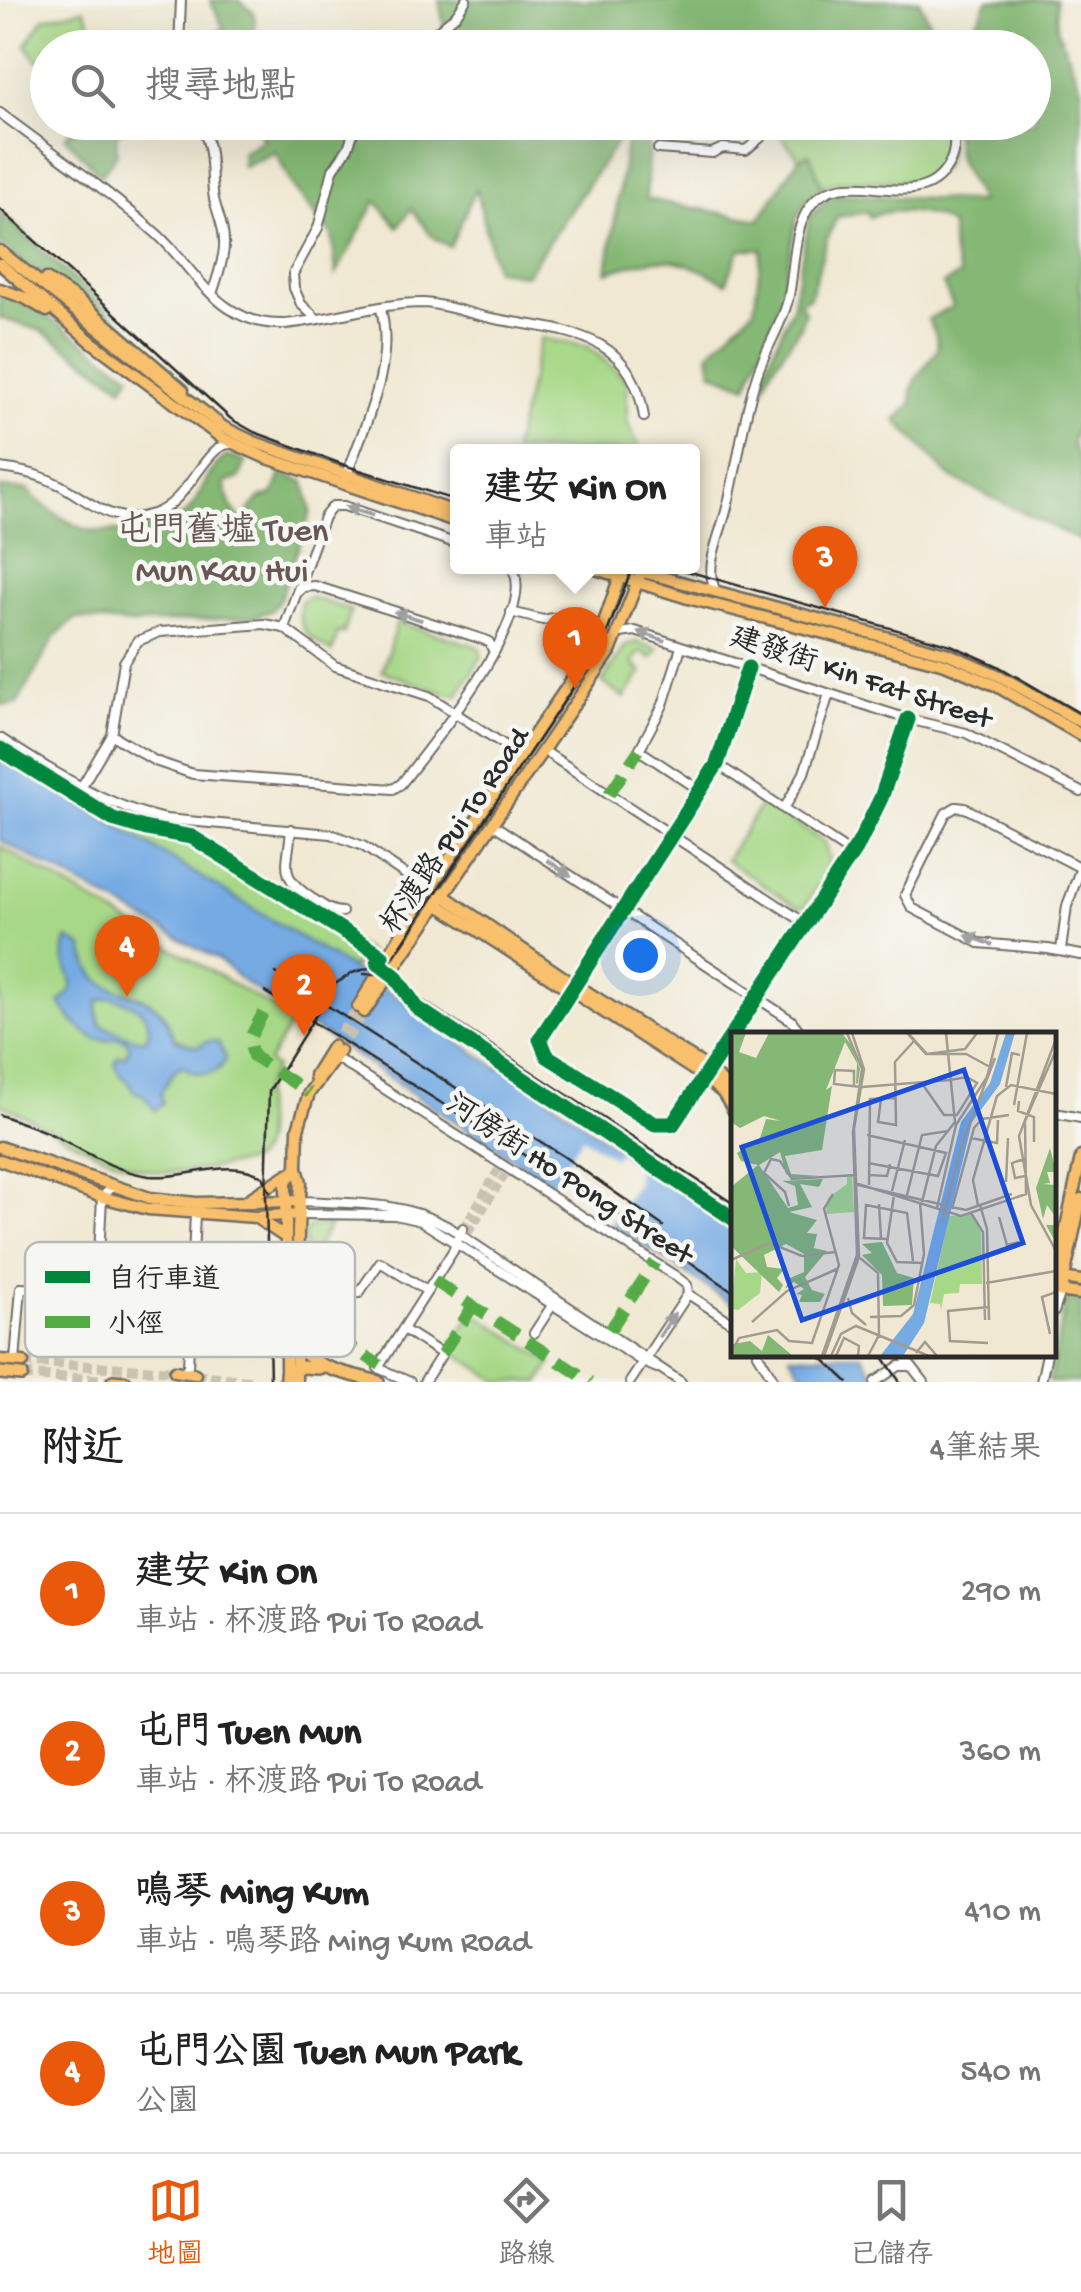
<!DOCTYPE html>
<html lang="zh-TW">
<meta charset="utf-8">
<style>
body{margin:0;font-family:"Gochi Hand","LXGW WenKai TC",sans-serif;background:#f2f2f2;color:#222}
.you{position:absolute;left:640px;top:955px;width:35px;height:35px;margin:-25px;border:8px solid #fff;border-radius:50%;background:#1a73e8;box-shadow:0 0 0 15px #1a73e833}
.badge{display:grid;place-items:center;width:65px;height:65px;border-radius:50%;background:#ea580c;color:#fff;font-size:32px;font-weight:700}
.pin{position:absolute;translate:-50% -82px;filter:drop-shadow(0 2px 5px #0008)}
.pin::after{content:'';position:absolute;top:52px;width:35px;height:30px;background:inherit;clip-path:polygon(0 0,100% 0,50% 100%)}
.popup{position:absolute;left:450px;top:444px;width:250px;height:130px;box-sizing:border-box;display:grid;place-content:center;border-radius:10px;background:#fff;filter:drop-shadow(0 2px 8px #0005);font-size:32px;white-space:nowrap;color:#767676}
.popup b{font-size:38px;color:#222}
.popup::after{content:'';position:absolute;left:50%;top:100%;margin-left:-20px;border:20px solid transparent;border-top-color:#fff}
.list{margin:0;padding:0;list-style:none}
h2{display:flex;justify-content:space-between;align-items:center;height:130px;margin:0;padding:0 40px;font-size:42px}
h2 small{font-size:32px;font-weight:400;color:#767676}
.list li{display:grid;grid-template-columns:65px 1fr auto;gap:30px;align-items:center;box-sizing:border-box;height:160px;padding:0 40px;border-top:2px solid #e0e0e0}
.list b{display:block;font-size:38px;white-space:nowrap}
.list p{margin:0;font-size:32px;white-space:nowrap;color:#767676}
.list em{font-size:32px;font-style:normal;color:#767676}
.icon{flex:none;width:55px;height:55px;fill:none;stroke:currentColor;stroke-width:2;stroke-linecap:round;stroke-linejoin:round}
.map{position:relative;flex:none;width:1081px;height:1382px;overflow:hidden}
.search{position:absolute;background:#fff;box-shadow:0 10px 40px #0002;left:30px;right:30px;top:30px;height:110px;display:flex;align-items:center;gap:25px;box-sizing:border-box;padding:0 35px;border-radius:55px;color:#767676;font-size:38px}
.sheet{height:770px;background:#fff}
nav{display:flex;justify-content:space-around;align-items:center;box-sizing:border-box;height:140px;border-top:2px solid #e0e0e0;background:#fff;font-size:28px;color:#767676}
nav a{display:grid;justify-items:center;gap:5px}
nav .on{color:#ea580c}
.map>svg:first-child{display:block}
</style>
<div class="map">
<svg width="1081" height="1382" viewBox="0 0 1081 1382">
<rect width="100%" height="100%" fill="#f6f6f2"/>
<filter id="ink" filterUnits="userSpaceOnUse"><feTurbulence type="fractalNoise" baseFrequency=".01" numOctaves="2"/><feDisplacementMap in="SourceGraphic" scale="20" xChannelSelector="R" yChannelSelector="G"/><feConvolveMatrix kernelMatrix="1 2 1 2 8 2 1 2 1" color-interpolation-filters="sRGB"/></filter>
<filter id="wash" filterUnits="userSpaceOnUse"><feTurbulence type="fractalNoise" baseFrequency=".0048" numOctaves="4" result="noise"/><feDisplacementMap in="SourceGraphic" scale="40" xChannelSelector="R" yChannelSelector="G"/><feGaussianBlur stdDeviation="2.25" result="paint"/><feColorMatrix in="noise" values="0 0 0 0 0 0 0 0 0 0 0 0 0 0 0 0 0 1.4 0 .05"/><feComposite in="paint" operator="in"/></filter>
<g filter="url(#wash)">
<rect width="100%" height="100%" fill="#f0e8d2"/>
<g fill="#a7d887" stroke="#698259" stroke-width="2.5">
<path d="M84 9 93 29 87 47 48 48 47 61H38L26 45 44 18Z"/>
<path d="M787 123H944C966 197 895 180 853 180 842 180 832 183 822 187L810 154 799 158 778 132Z"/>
<path d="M541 338 589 347 627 380V421L641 451H513Z"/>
<path d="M310 597 351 610 344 633 338 632 332 652C310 639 294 628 302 601Z"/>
<path d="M397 622 479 647 482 657 457 695C446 697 398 676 382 671Z"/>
<path d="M636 642 658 649 651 658 641 651 632 663 642 672 624 698 602 682 626 645Z"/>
<path d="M763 802 825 843 830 868 805 906 797 907 726 860Z"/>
<path d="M118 823 191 839 367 951 373 961 347 967 117 826Z"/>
<path d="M0 846 293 1020 268 1062 275 1068C270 1075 266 1082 264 1090 260 1113 273 1144 252 1161 225 1166 194 1172 166 1172 119 1171 45 1125 0 1104Z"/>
<path d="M310 1225H330L306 1265 330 1281 305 1317 304 1234Z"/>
<path d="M473 1312 552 1363 540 1382H500L449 1349Z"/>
</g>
<g fill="#85b874" stroke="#587250" stroke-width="2.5">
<path d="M210 0H239L254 13 256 47H243L242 43 226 47H193V44L224 29Z"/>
<path d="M439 0H919L941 47H448Z"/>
<path d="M987 0H1056L1057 28 1081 87V412L1072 443 1081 465V541L950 477 896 420 913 403C906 382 928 367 938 348L936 335 928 319 953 306 943 284 960 275 953 255 951 226C935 211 890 207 870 217L867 212 837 217 827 239 810 297 800 302 805 312 799 329 769 373 752 422 762 377 792 307 810 216 827 199 844 194 980 202 958 159 953 123 1034 122V48L952 47 980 17Z"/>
<path d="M80 122 133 123 116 135 117 153 101 176 65 137Z"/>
<path d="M379 122 762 123 748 134H649L646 199 759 220 799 158 810 154 822 187 807 200 797 216 780 304 747 386 712 372 709 353 754 309 762 249H740L726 283C676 255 662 254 607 272L629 124 526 275 495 269 476 188 450 247 434 238 411 209 398 227 376 201 336 274 332 235 293 187 275 152 243 167 242 153 264 139 251 123H310L361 139Z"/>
<path d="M0 212 171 368 169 371 72 290 29 267 0 244Z"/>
<path d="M0 293 37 309 131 375 123 387 42 331 0 318Z"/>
<path d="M227 456 246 462 239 478 224 483 230 505 241 520 260 498 273 495 281 474 305 482 311 512 280 599 271 611 254 617 131 624 76 618 56 635 17 704 0 705V488L29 490C37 504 78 530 94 531 113 533 165 528 180 518 202 504 205 468 227 456Z"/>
<path d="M1066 1299 1081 1301V1382H1049Z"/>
</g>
<g fill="#75aae3" stroke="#506a87" stroke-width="2.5" fill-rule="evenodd">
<path d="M0 754 406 1002 449 1031V1035L498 1068 500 1065 535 1087 617 1148 733 1225V1304L244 982 219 960 0 840Z"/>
<path d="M68 939 83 947C95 1008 139 979 165 1017 169 1023 171 1032 175 1039L197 1047 208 1041 218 1042 226 1058C219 1076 198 1079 183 1066L176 1069 161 1092 163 1104 155 1110 142 1094 134 1092 128 1081 120 1075 115 1063 119 1056 124 1057 130 1048 126 1040C115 1036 113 1040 103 1040 86 1040 68 1016 60 1003 63 998 69 995 71 990 77 977 56 964 68 939ZM107 998C130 999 159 1016 145 1040 131 1040 115 1030 101 1025L97 1013 98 1002Z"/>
<path d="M790 1355H862L880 1382H808Z"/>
</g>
<path fill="#f0e8d2" d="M582 1137 614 1158 618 1152 636 1165 637 1182 610 1225 551 1186Z"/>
</g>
<g filter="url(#ink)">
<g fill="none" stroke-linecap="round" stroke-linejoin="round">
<g stroke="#c9c2b1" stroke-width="8" stroke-dasharray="8 4" stroke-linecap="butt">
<path d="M463 1228 499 1168"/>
<path d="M469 1232 506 1173"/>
</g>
<g stroke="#c9c2b1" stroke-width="10" stroke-dasharray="10 5" stroke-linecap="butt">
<path d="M333 1046 358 1007"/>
<path d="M340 1051 364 1012"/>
<path d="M23 1362 175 1371"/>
<path d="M195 1374 255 1382"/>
</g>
<path stroke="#c9c2b1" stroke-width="11" stroke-dasharray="11 5.5" stroke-linecap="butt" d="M22 1375 113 1381"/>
<defs>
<g id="minor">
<path d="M179 48 181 0"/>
<path d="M417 48 456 15 466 0"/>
<path d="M0 113C53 153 109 191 158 235 182 257 200 288 227 307 244 319 264 325 285 324 331 320 377 303 423 303 446 304 468 314 491 318 560 332 632 328 644 417"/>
<path d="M197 122C216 145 209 172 214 199 218 216 225 229 224 247 223 263 217 278 212 294"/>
<path d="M658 149 712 153 723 148 746 150 779 122"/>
<path d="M317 319 301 304 294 288 293 274 318 228 333 170 348 148 357 122"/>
<path d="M0 468C21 470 41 475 60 485 91 502 114 527 153 514 189 503 206 442 231 444"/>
<path d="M346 477C365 423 395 367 381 309"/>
<path d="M716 591C703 569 720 535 726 511 738 467 742 421 756 378 764 351 781 327 788 300 795 271 792 229 811 205 846 160 917 219 948 166 956 152 956 138 951 122"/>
<path d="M297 593 303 587 315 586 482 639 489 642 494 652"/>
<path d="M511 612 543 620 553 618"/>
<path d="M284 628 324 517 333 506H344L458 544"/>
<path d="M620 633 635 631 908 719 966 733 1081 792"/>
<path d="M681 647 663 705 639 750 701 791"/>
<path d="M748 668 717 764 540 1039 547 1056 655 1124H673L859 843 881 798 908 719"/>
<path d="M112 735 155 761 193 774 393 789 401 784C430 746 543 612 511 566"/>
<path d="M0 738C48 769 110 808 166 819L331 834 363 846 412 879 431 887"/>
<path d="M544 751 805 923"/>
<path d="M717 764 852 854"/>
<path d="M83 784 112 735 124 662 138 641 160 632 264 624 284 628 335 666 429 696 520 755"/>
<path d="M784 809 804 773 829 694"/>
<path d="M494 825 791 1020 802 1034"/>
<path d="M291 829C288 868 277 875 313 899 323 905 330 912 342 912"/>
<path d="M1081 868 965 808 956 807 946 813 905 895 912 908 979 943 1048 949 1081 955"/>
<path d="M1061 950 1067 906 1081 867"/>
<path d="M333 1056 674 1275 687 1285 688 1294"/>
<path d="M1054 1113 1081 1118"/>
<path d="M300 1201C356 1204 398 1200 449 1227L681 1382"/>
<path d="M300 1214 395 1215 421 1221 643 1362 657 1368"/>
<path d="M359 1293 380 1262 427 1291"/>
<path d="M97 1294 102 1197 112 1187"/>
<path d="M688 1294 734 1324"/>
<path d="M1054 1312 1061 1291"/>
<path d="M403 1329 442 1354 424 1382"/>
<path d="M534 1333 553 1304"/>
<path d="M758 1354 775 1382"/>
<path d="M902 1354 924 1382"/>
<path d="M15 1361 21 1288 193 1301"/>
<path d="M182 1372 188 1367 195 1214"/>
<path d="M410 1382 378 1368 453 1251 463 1228"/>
<path d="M630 1382 688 1294"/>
<path d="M875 1382 899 1366H910"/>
<path d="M1041 1382 1047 1354"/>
</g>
<g id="major">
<path d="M0 251 223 427 254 442 458 513"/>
<path d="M0 264 93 343 222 438 264 457 458 522"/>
<path d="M46 279 78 300 183 390"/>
<path d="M0 289 25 298 47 311"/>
<path d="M586 566 688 598 945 664 995 685 1081 735"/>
<path d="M621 566 949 654 1000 676 1081 722"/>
<path d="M431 887 560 975 708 1068 734 1094"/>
<path d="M434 902 703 1076 723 1093 734 1111"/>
<path d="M358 1007 425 895 597 643 623 567"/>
<path d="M364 1012 610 652 641 573"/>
<path d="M316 1081 315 1075 333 1046"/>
<path d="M0 1147 150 1198 196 1203 300 1201"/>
<path d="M0 1160 102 1197 148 1209 255 1217 300 1214"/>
<path d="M246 1201 288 1174"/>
<path d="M255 1217 285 1237"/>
<path d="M1057 1277 1081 1281"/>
<path d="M1054 1284 1081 1157"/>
<path d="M1057 1291 1081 1294"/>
<path d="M1061 1291 1081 1199"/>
<path d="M0 1360 23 1362"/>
<path d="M175 1371 195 1374"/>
<path d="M286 1382V1181L297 1168"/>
<path d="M296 1382 298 1229 301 1182 297 1168 298 1129 309 1093 340 1051"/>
</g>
<g id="highway">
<path d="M297 1341C313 1372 348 1372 378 1382"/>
<path d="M0 1373 22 1375"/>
<path d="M286 1375 301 1367 319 1368"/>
<path d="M113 1381 126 1382"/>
</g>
</defs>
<use href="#minor" stroke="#706d65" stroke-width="12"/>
<use href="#major" stroke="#706d65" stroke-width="15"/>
<use href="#highway" stroke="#706d65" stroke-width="16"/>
<use href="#minor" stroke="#fff" stroke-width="8"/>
<use href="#major" stroke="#f8bf6c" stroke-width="10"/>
<use href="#highway" stroke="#f8bf6c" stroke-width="11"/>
<g stroke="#2b2b2b" stroke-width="2.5">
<path d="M0 209 231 419 254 432 350 467 458 501"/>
<path d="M669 566 951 645 998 666 1081 714"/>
<path d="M364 974H380L390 979 734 1204"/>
<path d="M0 1115C19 1122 39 1128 57 1137 88 1153 114 1171 149 1176 185 1180 230 1156 263 1177L270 1192"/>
<path d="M881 1354 900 1382"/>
<path d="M270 1382 266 1196 269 1091 335 984 352 973 386 963 394 956 604 641 633 566"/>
</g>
<g stroke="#2b2b2b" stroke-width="2.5">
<path d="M276 973 563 1156 663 1226"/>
<path d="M265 992 640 1228 734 1292"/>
<path d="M818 1354 848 1382"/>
</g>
<g stroke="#54ab44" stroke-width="12" stroke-dasharray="25 12" stroke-linecap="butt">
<path d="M609 794 639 750"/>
<path d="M263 1013 249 1040 253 1056 309 1093"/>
<path d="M434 1281 591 1382"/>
<path d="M193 1301 257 1305"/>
<path d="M303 1317 380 1365"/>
<path d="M610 1330 655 1262"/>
<path d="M442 1354 473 1306"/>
</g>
<defs>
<g id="cycleway">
<path d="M748 668 717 764 540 1039 547 1056 655 1124H673L859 843 881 798 908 719"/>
<path d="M0 749 113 819 147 829 192 837 374 950 382 956 378 963 395 976 417 1008 734 1219"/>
</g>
</defs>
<use href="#cycleway" stroke="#f6f6f2" stroke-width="21"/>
<use href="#cycleway" stroke="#00873e" stroke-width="15"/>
</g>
<defs><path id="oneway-solid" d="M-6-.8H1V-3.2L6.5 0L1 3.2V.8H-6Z" transform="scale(2.5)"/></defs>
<g fill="#a0a0a0">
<use href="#oneway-solid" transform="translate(359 511) rotate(-162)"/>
<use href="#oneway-solid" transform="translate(408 616) rotate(-163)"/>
<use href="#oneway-solid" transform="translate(651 636) rotate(-161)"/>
<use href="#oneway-solid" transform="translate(559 868) rotate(34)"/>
<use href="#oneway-solid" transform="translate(979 940) rotate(-161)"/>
<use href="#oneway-solid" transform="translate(667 1325) rotate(-57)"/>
</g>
</g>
<g text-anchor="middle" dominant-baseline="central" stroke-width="9" stroke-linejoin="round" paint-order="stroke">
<g font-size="30" fill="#2b2b2b" stroke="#f6f6f2">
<text transform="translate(860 680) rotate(18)">建發街 Kin Fat Street</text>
<text transform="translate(457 832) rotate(-56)">杯渡路 Pui To Road</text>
<text transform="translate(568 1181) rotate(33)">河傍街 Ho Pong Street</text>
</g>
<g font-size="35" fill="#685753" stroke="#f6f6f2">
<text x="222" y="533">屯門舊墟 Tuen<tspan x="222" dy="40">Mun Kau Hui</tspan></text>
</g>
</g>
<g transform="translate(731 1032)">
<rect width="325" height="325" fill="#f0e8d2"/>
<path d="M116 144H121L123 180 95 182 97 166 116 152ZM242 182 250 200 251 252H229L228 261 213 262 210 278 209 272 199 271 218 184ZM5 227 15 241 31 240 29 261 7 278 0 277Z" fill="#a7d887"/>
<path d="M0 1H15L8 20 25 26 38 1H111L121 14 129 37 127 51 125 52 126 31 114 10 95 58 101 54 91 118 54 124 60 142 88 144 62 146 55 142 49 120 28 133 57 176 67 173 64 154 51 149 92 147 88 155 69 152 81 175 58 180 86 188 76 201 86 202 83 216 96 219 74 245 81 258 94 262 89 270H68L71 263 65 262 73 257 63 250 54 257 59 246 73 240V222L55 212 33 223 36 235 53 237 46 246 52 253 48 260 0 214V155L27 133 10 129 6 121 29 106 35 87 50 89 33 84 9 96 0 90ZM319 116 325 140H316L319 151 311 152 325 153V211L315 193H323V183L316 173 312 187 305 156ZM151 210 166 241 183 246 181 273 152 274 151 243 131 223 141 221 131 212ZM37 303 62 324H0L2 312 19 309 31 319Z" fill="#85b874"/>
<path d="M275 1H284L269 52 241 90 193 291 172 324H149L182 282 230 90 259 51Z" fill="#75aae3"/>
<path fill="none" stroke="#a19c8f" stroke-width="2.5" d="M176 1 195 22H235L259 35M177 1 196 22 234 17 246 1M325 7 288 104 300 173 325 219M190 50 213 83H226L246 51 236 45 219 48M123 53V39L104 38 103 52 130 55M131 55 219 48M275 55 281 21 289 23M150 67 147 90 165 93 164 30 183 9M288 69 287 79 303 85V110M283 73 296 1M136 103 215 121 207 144 137 131M240 106 266 111 267 88M293 127 281 131 284 146 294 144M137 143 156 144 159 132M275 150 277 106M124 151 230 184 295 162 294 89 325 18M127 153 213 173M138 153 139 67 164 66M161 159 174 108M163 163 156 211 166 230 192 231M176 163 191 103 217 99M191 170 205 114 224 90 215 1M148 172 150 207M247 173 242 148 266 64 280 53 325 62M249 173 256 197 258 288M58 174 54 160 33 141 40 127 49 129 61 147 125 143M220 175 235 178 281 162M206 176 225 93 256 45 267 1M221 177 243 96 251 87 278 83M240 181 252 200 254 288M268 185 276 213 288 210M211 190 231 112 264 26M156 207 133 206 135 173 176 181 182 229M129 226 147 241 148 303 137 324M0 228 39 211 71 224 104 220M255 251 325 239M117 266 121 281 135 293M139 285 170 284 183 273 193 222 189 170M21 290 56 259 106 237M319 302 311 265 325 260M257 311 219 309 217 279 258 275M0 321 8 306 46 298 58 309 81 311 108 233 93 177 102 162M185 321 194 310 206 324M91 324 126 223 122 100 131 37 116 1M93 324 128 225 123 97 133 37 121 1M100 324 110 302 125 294 198 324M105 324 113 306 128 314 127 324"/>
<path fill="#1d4ed8" fill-opacity="0.15" stroke="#1d4ed8" stroke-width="5" d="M233 38 292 211 71 288 11 115Z"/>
<rect width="325" height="325" fill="none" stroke="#2b2b2b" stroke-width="5"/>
</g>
<rect x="25" y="1242" width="330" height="115" rx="15" fill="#f6f6f2" stroke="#b9b9b6" stroke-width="2.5"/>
<rect x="45" y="1271" width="45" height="12" fill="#00873e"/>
<rect x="45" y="1316" width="45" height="12" fill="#54ab44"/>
<g font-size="28" fill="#2b2b2b">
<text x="108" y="1287">自行車道</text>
<text x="108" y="1332">小徑</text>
</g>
</svg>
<div class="you"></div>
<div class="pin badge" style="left:575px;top:689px">1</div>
<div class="popup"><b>建安 Kin On</b>車站</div>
<div class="pin badge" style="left:304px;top:1036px">2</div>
<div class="pin badge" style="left:825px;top:608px">3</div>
<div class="pin badge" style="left:127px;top:997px">4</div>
<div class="search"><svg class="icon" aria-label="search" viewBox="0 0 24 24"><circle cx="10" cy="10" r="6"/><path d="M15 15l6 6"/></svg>搜尋地點</div>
</div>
<section class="sheet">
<h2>附近<small>4筆結果</small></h2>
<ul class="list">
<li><span class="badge">1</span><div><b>建安 Kin On</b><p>車站 · 杯渡路 Pui To Road</p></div><em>290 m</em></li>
<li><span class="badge">2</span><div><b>屯門 Tuen Mun</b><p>車站 · 杯渡路 Pui To Road</p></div><em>360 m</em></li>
<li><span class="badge">3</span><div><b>鳴琴 Ming Kum</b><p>車站 · 鳴琴路 Ming Kum Road</p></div><em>410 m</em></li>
<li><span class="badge">4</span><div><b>屯門公園 Tuen Mun Park</b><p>公園</p></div><em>540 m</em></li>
</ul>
</section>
<nav>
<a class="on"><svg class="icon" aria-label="map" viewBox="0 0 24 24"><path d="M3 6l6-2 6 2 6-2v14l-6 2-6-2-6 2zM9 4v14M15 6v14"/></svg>地圖</a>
<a><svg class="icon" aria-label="directions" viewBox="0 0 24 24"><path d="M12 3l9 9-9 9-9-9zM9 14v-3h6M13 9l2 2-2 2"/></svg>路線</a>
<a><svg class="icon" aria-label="saved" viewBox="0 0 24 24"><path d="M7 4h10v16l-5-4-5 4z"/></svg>已儲存</a>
</nav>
